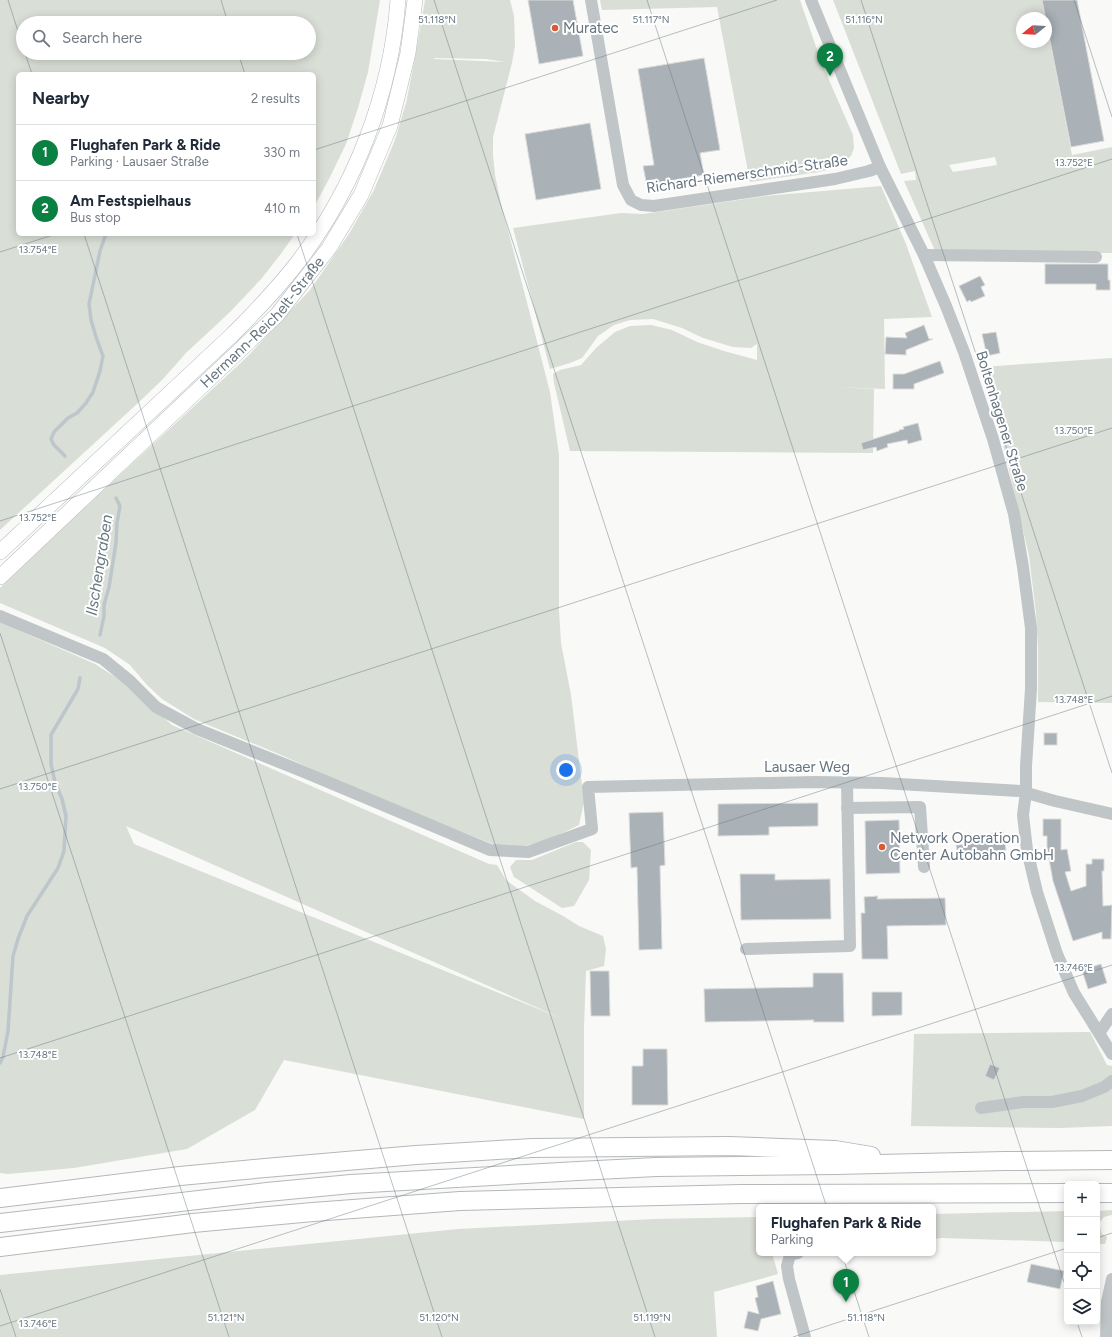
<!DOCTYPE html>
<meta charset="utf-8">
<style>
body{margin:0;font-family:Figtree,sans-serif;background:#f6f6f7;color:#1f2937}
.controls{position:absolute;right:12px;bottom:12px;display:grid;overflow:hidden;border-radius:6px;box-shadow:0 2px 10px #0003}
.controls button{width:36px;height:36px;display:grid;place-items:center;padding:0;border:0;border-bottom:1px solid #e0e1e3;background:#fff;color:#1f2937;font:20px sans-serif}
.compass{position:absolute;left:1016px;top:12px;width:36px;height:36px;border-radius:50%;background:#fff;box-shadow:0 2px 10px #0003;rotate:252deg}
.you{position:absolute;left:566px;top:770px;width:14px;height:14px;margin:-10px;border:3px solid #fff;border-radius:50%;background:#1a73e8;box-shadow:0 0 0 6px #1a73e833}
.badge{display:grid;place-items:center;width:26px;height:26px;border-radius:50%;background:#0b8043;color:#fff;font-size:13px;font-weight:700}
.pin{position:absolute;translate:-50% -33px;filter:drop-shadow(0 1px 2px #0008)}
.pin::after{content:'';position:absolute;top:21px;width:14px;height:12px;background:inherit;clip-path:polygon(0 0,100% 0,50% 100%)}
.popup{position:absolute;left:756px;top:1204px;width:180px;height:52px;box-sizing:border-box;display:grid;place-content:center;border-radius:6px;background:#fff;filter:drop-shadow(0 1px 3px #0005);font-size:13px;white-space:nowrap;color:#747a83}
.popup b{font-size:15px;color:#1f2937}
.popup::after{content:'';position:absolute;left:50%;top:100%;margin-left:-8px;border:8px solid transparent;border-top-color:#fff}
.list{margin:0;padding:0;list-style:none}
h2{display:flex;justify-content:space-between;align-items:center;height:52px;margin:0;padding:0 16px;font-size:17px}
h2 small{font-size:13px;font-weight:400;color:#747a83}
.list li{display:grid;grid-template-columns:26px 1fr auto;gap:12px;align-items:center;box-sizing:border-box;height:56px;padding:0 16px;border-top:1px solid #e0e1e3}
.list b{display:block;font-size:15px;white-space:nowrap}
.list p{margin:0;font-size:13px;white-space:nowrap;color:#747a83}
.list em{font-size:13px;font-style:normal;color:#747a83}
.icon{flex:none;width:22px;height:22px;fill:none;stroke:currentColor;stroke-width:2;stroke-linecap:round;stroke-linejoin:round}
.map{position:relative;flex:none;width:1112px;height:1337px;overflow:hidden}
.search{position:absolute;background:#fff;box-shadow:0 2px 10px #0003;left:16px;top:16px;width:300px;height:44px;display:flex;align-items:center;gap:10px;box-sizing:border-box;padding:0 14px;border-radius:22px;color:#747a83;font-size:15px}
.panel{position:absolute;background:#fff;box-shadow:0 2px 10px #0003;left:16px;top:72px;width:300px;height:164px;border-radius:6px}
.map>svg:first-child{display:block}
</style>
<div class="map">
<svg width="1112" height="1337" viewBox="0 0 1112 1337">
<rect width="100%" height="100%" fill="#f9f9f7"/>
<g fill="#d9ded6" fill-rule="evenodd">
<path d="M0 0H380L368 72 358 108 346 144 330 177 314 207V74H18V234H295L280 255 262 278 230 312 186 353 163 379 138 403 0 530ZM23 23H309V53H23Z"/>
<path d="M425 0H510L514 16 515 45 512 63 493 137V155L495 175 501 204 524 291 550 392 559 455V611L561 643 571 695 584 802 579 825 552 838 518 848 495 845 380 799 281 755 194 719 162 699 147 685 130 665 105 648 0 603V588L39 550 247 357 310 290 349 234 374 190 395 140 406 103 415 58ZM434 58 486 59 505 62 434 59Z"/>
<path d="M600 0H800L822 64 853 135 854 148 851 156 839 167 819 172 750 182 717 7 602 10Z"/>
<path d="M833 0H1042L1045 18H1022V42H1046V22L1072 155 1112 147V253H936L904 181 916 180 915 171 901 174ZM995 157 997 165 953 172 949 165Z"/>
<path d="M881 186 906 244 932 317 884 319 885 389 837 387 874 389 873 453 570 451 554 383 553 374 560 370 581 365 596 348 615 332 630 326 651 325 672 330 697 342 724 351 757 360V344L751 348 733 347 703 338 682 328 653 319 630 320 614 325 598 336 582 358 570 363 550 369 513 228 621 213 643 214 765 196Z"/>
<path d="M1112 358V703L1038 702V649L1036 613 1029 556 1004 448 981 367Z"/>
<path d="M0 622 95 664 128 685 172 725 489 864 497 865 506 880 535 901 563 916 579 926 603 936 606 949 604 966 586 971 584 1028V1119L284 1060 255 1110 187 1149 74 1168 8 1174 0 1173ZM126 826 563 1019 134 844Z"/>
<path d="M576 842H583L591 850 589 880 574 906 562 908 514 877 510 867 516 860H532Z"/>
<path d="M1090 1032 1107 1065 1112 1066V1126L1060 1128 911 1126 914 1034Z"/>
<path d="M1112 1210V1215L1104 1217 1099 1223 1102 1234 1107 1237 1105 1244H1097V1211Z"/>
<path d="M1067 1211V1242L942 1238 933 1239V1214Z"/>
<path d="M759 1217V1253H772L778 1274 714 1292 717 1337H0V1275L458 1229 654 1219Z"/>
</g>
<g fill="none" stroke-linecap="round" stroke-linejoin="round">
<g stroke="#bcc6cb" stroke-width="3.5">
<path d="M65 456 54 445 51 439 54 432 68 418 77 413 86 403 93 392 100 371 103 356 96 337 91 320 89 304 100 251 106 234"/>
<path d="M100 635 104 616V605L109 587 116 543 117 523 120 506 116 498"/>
<path d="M0 1063 3 1057 8 1031 13 956 18 939 27 916 58 868 64 851 66 816 62 799 55 782 51 764V735L78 689 80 678"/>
</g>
</g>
<g fill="#aab2b7" stroke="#dbdbd9">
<path d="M528 0H573L583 56 539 64Z"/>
<path d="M1042 0H1077L1104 141 1071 147Z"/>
<path d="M704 58 720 150 700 153 704 175 657 183V179L646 181 643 166 654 165 638 69Z"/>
<path d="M590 123 601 189 536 200 525 134Z"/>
<path d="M1045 264H1108V280H1110V290H1096V284H1045Z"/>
<path d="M980 276 985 285 981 287 985 296 971 302 970 300 967 302 959 286Z"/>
<path d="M924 325 929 339H933L906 350V355L885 354 886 337 907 338 905 333Z"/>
<path d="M996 332 1000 353 987 356 982 334Z"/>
<path d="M940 361 944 373 914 384V389H893V374H904Z"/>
<path d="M918 423 922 440 908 444 907 440 887 444 888 447 877 451 876 447 863 450 861 443 899 431V430L904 429 903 427Z"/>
<rect x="1044" y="733" width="13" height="12"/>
<path d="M818 803V826L769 827V835L718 836V804Z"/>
<path d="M663 812 665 865 660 866 662 949 639 950 637 867 631 868 629 813Z"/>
<path d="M1043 819H1061V850L1067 849 1071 871 1065 872 1071 891 1086 886V864H1092V859H1104V871H1102L1103 906 1112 905 1111 939H1102V932L1073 941 1053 881 1047 848V836H1043Z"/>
<path d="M899 820 900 873 866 874 865 821Z"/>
<path d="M1003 831 1006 850 971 855V853L958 855 956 845 970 844 969 839 988 836V834Z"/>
<path d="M740 874H775V880L830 879 831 919 741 920Z"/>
<path d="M878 896 877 899 945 898 946 925 887 926 888 959H862L861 913H865L864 897Z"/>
<path d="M1101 964 1107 983 1088 989 1082 970Z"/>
<path d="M590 971H609L610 1016H591Z"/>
<path d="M813 973H843L844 1022H813L814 1020 705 1022 704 989 813 987Z"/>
<path d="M872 992H902V1015L872 1016Z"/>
<path d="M643 1049H667L668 1105H632V1066H643Z"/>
<path d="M990 1064 1000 1068 994 1080 985 1076Z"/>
<path d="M1031 1264 1064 1271 1060 1289 1027 1282Z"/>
<path d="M773 1281 781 1314 761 1319 758 1331 744 1328 748 1311 759 1314 755 1298 758 1297 756 1286Z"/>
</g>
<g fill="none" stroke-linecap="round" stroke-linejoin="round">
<defs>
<g id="major">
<path d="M0 552 233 334C256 311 278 288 298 262 355 187 391 94 398 0"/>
<path id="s1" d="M0 577 277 315 329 248 361 195 390 126 408 53 415 0"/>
</g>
<g id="highway">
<path d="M1097 1193H1112"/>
<path d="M0 1198 180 1176 265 1168 416 1155 532 1148 729 1146 835 1150 871 1156"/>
<path d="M0 1223 267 1192 351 1184 578 1171 656 1167 836 1165 1005 1161 1112 1160"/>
<path d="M0 1247 193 1223 313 1212 460 1201 741 1194 1067 1193"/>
</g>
</defs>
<use href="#major" stroke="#b4b9bd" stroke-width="16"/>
<use href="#highway" stroke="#b4b8bb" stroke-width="20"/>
<g stroke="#c0c5c8" stroke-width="12">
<path d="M591 0 623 185 631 200 641 205 654 206 835 179 869 171 880 167"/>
<path d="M811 0 880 167 924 255 946 306 964 352 993 439 1014 514 1023 567 1031 628V689L1026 766V792L1023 815 1027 850 1037 892 1057 954 1074 993 1112 1054"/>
<path d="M924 255 1096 257"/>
<path d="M0 616 103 659 130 681 156 707 197 729 304 772 490 850 528 852 592 829 588 787 814 782 882 783 1020 791 1055 801 1112 814"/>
<path d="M847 808 920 807 924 867"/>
<path d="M746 949 850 946 847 783"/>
<path d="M1099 1032 1102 1029 1112 1014"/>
<path d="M981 1108 1023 1102H1052L1082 1096 1104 1087 1112 1081"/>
<path d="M798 1253 790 1255 787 1266 789 1279 805 1337"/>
<path d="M1106 1337 1107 1302 1112 1279"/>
</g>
<use href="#major" stroke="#fff" stroke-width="15"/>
<use href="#highway" stroke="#fff" stroke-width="18"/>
</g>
<path fill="none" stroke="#667580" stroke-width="1" stroke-opacity="0.45" d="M8 0 23 47M221 0 228 23M434 0 869 1337M647 0 1067 1291M861 0 1112 773M1074 0 1112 117M25 53 32 74M238 53 245 74M314 150 777 0M84 234 442 1337M297 234 655 1337M0 252 56 234M0 521 1112 159M0 633 229 1337M0 789 1112 428M0 1058 1112 696M1097 1238 1112 1233M0 1289 16 1337M1077 1322 1082 1337M0 1326 1112 965M793 1337 1067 1248"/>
<g fill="#d95a37" stroke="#fff" stroke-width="1.5">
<circle cx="555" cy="28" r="4"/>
<circle cx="882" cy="847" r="4"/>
</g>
<g text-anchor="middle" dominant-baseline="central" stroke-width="4" stroke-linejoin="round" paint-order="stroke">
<g font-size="15" fill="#667580" stroke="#fff" text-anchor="start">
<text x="563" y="28">Muratec</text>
<text x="890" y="838">Network Operation<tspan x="890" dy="17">Center Autobahn GmbH</tspan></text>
</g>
<g font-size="15" fill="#667580" stroke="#fff">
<text transform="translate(747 174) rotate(-8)">Richard-Riemerschmid-Straße</text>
<text stroke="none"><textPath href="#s1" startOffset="366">Hermann-Reichelt-Straße</textPath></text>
<text transform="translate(1002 421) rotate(73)">Boltenhagener Straße</text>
<text x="807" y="767">Lausaer Weg</text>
</g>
<g font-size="16" font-style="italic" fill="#667a81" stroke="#fff">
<text transform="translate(99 565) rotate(-81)">Ilschengraben</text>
</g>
</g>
<g font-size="10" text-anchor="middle" fill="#667580" stroke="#fff" stroke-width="4" stroke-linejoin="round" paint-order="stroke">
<text x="437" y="23">51.118°N</text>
<text x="651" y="23">51.117°N</text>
<text x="864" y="23">51.116°N</text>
<text x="1074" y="166">13.752°E</text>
<text x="38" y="253">13.754°E</text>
<text x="1074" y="434">13.750°E</text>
<text x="38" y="521">13.752°E</text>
<text x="1074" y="703">13.748°E</text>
<text x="38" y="790">13.750°E</text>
<text x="1074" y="971">13.746°E</text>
<text x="38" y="1058">13.748°E</text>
<text x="226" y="1321">51.121°N</text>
<text x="439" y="1321">51.120°N</text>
<text x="652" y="1321">51.119°N</text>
<text x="866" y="1321">51.118°N</text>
<text x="38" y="1327">13.746°E</text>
</g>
</svg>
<div class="controls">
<button>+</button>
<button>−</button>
<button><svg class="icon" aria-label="locate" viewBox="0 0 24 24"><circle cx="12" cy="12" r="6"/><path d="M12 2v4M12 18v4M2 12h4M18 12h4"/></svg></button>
<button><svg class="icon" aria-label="layers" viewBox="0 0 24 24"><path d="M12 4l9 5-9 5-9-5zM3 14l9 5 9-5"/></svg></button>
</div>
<svg class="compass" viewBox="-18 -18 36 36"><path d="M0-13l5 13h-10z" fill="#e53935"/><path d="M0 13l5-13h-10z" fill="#747a83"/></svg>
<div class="you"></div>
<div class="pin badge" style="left:846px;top:1302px">1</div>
<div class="popup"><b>Flughafen Park &amp; Ride</b>Parking</div>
<div class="pin badge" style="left:830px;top:76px">2</div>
<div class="search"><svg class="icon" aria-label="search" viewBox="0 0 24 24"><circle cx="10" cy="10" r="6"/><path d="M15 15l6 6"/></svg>Search here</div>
<section class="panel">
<h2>Nearby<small>2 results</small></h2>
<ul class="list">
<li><span class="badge">1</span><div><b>Flughafen Park &amp; Ride</b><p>Parking · Lausaer Straße</p></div><em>330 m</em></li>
<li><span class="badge">2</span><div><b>Am Festspielhaus</b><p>Bus stop</p></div><em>410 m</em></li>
</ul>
</section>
</div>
